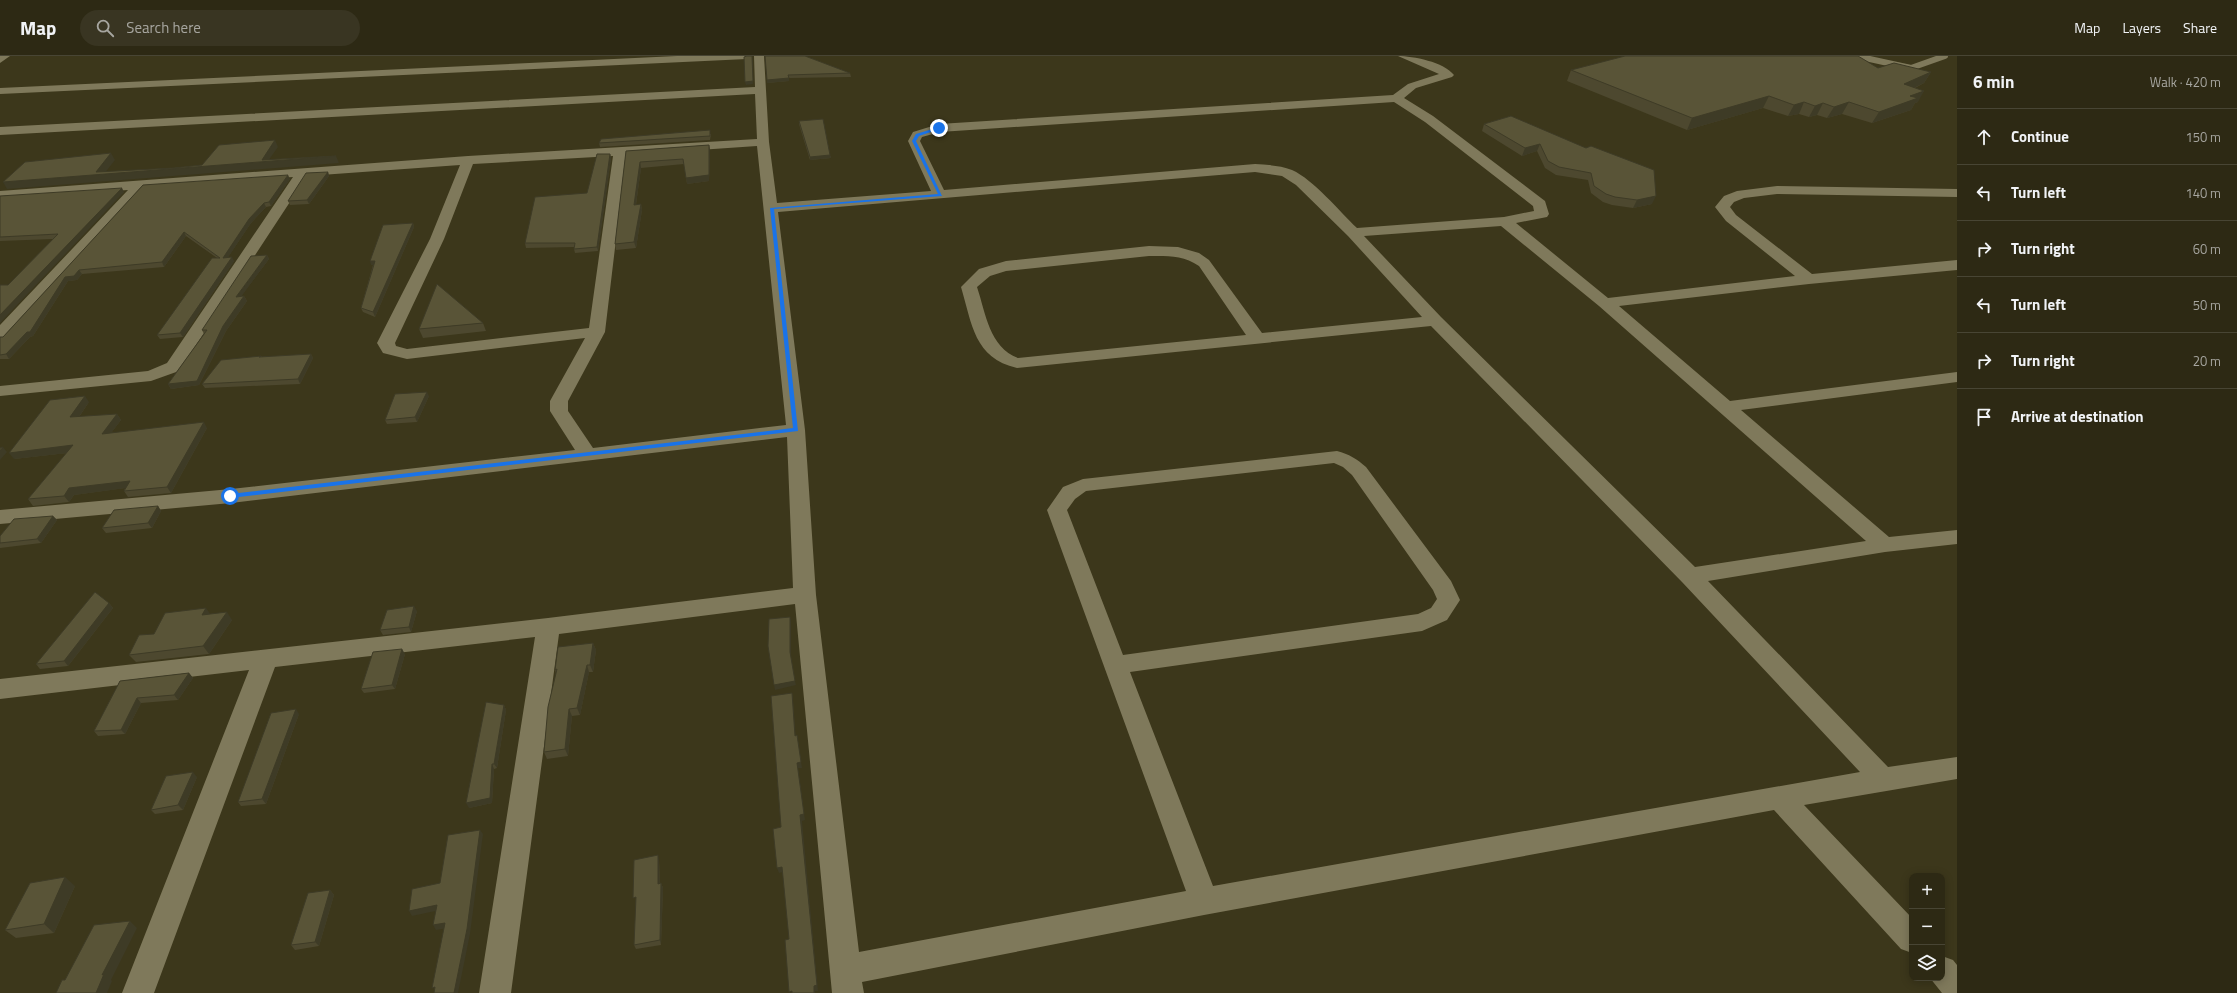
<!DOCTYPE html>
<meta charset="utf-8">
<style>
body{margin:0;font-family:"Titillium Web",sans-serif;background:#393522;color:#f1f3f6}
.controls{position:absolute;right:12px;bottom:12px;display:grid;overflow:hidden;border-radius:8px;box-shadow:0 2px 10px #0003}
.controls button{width:36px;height:36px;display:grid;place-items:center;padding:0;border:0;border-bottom:1px solid #484534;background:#2d2914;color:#f1f3f6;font:20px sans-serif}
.stop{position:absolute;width:12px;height:12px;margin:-9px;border:3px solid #1a73e8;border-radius:50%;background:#fff}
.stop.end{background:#1a73e8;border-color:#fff;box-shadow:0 1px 4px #0008}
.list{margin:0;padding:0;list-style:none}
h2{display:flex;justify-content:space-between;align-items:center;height:52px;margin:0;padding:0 16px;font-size:17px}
h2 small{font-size:13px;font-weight:400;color:#a7a6a0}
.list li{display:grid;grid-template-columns:26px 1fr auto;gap:12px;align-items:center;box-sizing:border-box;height:56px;padding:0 16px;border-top:1px solid #484534}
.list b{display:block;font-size:15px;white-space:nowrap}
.list em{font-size:13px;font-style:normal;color:#a7a6a0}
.icon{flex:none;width:22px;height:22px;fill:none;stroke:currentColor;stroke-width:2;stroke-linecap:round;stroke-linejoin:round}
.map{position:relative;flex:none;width:1957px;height:937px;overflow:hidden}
header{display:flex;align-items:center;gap:24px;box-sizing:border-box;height:56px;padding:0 20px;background:#2d2914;border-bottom:1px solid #484534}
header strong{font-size:19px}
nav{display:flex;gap:22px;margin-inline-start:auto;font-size:14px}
.search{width:280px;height:36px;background:#393522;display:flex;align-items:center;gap:10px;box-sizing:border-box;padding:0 14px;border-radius:22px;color:#a7a6a0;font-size:15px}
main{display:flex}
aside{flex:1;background:#2d2914}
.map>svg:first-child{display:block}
</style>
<header>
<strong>Map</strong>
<div class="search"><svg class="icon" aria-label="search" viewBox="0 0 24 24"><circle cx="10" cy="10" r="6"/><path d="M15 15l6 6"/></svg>Search here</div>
<nav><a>Map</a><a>Layers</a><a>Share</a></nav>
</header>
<main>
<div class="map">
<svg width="1957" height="937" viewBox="0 0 1957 937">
<rect width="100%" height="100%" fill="#3c371b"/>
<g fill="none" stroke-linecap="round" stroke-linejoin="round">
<path stroke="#7f795b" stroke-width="6" d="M1856 0 1911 12 1945 0"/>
<g fill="#7f795b" fill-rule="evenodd">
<path d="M0 0H10L0 7Z"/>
<path d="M677 0H752L747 3 0 38V32Z"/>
<path d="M754 0H764L769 86 777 147 931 135 908 85 913 76 939 68 1393 39 1408 28 1439 18 1398 0C1413 0 1444 6 1454 19L1452 21 1416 32 1404 42 1433 60 1545 145 1549 158 1547 161 1516 167 1608 242 1795 220 1726 165 1715 151 1724 140 1737 135 1777 130 1957 133V141L1777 138 1744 142 1734 146 1730 151 1736 159 1812 218 1957 204V214L1809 228 1619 250 1730 345 1957 316V326L1741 354 1889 481 1957 474V488L1885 496 1708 525 1888 711 1957 701V723L1804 749 1912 862V897L1901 893 1774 754 1204 859 862 926 864 937H832L795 548 559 578 511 937H479L535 581 275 611 154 937H122L249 614 0 643V623L548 562 793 532 787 381 231 447 0 468V454L231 433 575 394 550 355V345L585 282 407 303 383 297 377 287 430 183 460 109 307 120 179 315 151 325 0 340V330L148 315 167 307 293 121 144 132 6 284 0 285V269L128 134 0 143V135L468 100 757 83 755 38 0 79V71L755 31ZM1394 46 1425 66 1533 150 1534 155 1504 161 1357 172C1339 155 1314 124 1292 114 1280 109 1267 109 1255 108L944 134 920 85 922 81 940 76ZM757 90 786 369 593 392 568 355V345L605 276 626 99ZM613 100 589 272 407 293 396 290 395 287 444 183 473 108ZM1255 116 1282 120 1296 129 1348 180 1422 261 1262 277 1209 204 1199 197 1178 191 1149 190 1006 205 979 213 961 231C972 268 974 302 1017 312L1431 270 1682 526 1860 716 1213 830 1130 616 1422 575 1447 564 1460 544 1451 525 1366 411C1357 403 1349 398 1337 395L1083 423 1063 431 1047 454 1186 835 859 896 816 539 805 374 778 156ZM1501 170 1599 250 1866 485 1695 511 1441 261 1364 180ZM1149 200C1168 200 1183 199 1199 210L1246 279 1018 302C989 291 986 258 977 231L990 220 1006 215ZM1334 407 1343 411 1352 419 1433 534 1437 543 1431 552 1418 558 1123 599 1067 454 1075 443 1086 435Z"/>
<path d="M1942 900 1953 904 1957 909V937H1942L1930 922H1942Z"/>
</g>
</g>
<g fill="#4d482f">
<path d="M805 0 850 17 851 21 789 22V25L767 27Z"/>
<path d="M1878 12 1931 16 1924 27 1915 32 1918 46 1915 47 1911 54 1872 67 1842 58 1827 62 1817 59 1809 61 1799 58 1788 60 1763 52 1687 74 1567 25 1571 14Z"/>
<path d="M1511 60 1652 148 1633 152 1612 149 1603 146 1591 137 1588 124 1556 119 1545 112 1537 95 1522 100 1482 75 1484 68Z"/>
<path d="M799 65 830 99 831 102 810 104 799 68Z"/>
<path d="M711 78 710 84 600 91 599 87Z"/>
<path d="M709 89 710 95 709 125 687 128 684 108 641 112 636 149 641 148 642 154 636 192 616 194 615 188 626 95Z"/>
<path d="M610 98 611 102 598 195 575 197 574 193V191L526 192 525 187 587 137Z"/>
<path d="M328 116 329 120 309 148 290 149 288 145Z"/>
<path d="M290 123 271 150 266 151 251 167 228 201 234 205 183 281 160 283 157 279 217 202 186 180 164 211 82 218 77 224 68 225 33 280 30 281 9 303H0V281H3L143 129Z"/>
<path d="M124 136 8 229 53 183 0 185V140Z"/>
<path d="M413 167 414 171 375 261 363 256 361 252 373 209H371Z"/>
<path d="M267 199 269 203 241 240H244L247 245 226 275 199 329 171 333 168 328 204 278 202 274Z"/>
<path d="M483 267 486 275 423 282 419 273Z"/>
<path d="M311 298 313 302 300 328 205 332 202 328 261 300 262 301Z"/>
<path d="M429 340 417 366 387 368 385 364Z"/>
<path d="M89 346 79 361 117 358 121 364 111 377 207 372 171 437 128 441 124 435 125 432 74 439 69 446 33 450 28 443 67 397 14 403Z"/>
<path d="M158 450 161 455 152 472 106 477 102 472Z"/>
<path d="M53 460 57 464 41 487 0 492V480Z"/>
<path d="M109 547 113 552 68 610 40 613 36 608Z"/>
<path d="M417 555 411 576 383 579 380 574Z"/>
<path d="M210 558 232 564 209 598 136 606 129 599 154 578Z"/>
<path d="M593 587 596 594 593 616H589L580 659 572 660 568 700 547 703 544 696 556 618 555 614Z"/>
<path d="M405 598 395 633 364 637 361 633Z"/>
<path d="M189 617 193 622 178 644 141 647 125 678 98 680 94 675 120 625Z"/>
<path d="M504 649 506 654 497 712 494 713 492 747 469 752Z"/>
<path d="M299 658 266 748 241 750 238 746Z"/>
<path d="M197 721 183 754 155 758 151 754Z"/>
<path d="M659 804 660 827H661L663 832 661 889 636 893 634 889Z"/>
<path d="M75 830 54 877 16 882 5 874Z"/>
<path d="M330 834 334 839 319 890 295 894 291 889Z"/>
</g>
<g fill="#3e3b26">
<path d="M752 0 753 28 746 29 745 26Z"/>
<path d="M1931 16 1924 27 1897 40 1904 28Z"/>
<path d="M789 22V25L767 27V24Z"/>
<path d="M1924 35 1918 46 1915 47 1911 54 1872 67 1879 56 1910 40Z"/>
<path d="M1769 40 1763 52 1687 74 1692 62Z"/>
<path d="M1804 46 1799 58 1788 60 1794 49Z"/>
<path d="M1849 46 1842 58 1827 62 1834 51Z"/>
<path d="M1823 47 1817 59 1809 61 1815 50Z"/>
<path d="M275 84 278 91 268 105 336 100 339 107 7 133 3 126 96 116 111 97 115 104 104 118 262 104Z"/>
<path d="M1540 88 1537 95 1522 100 1525 92Z"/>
<path d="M709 89 710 95 709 125 687 128 686 122Z"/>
<path d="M610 98 611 102 598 195 597 191Z"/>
<path d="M830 99 831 102 810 104V101Z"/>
<path d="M640 106 641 112 635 155 634 149Z"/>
<path d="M328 116 329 120 309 148 307 144Z"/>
<path d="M288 119 290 123 271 150 269 146Z"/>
<path d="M122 132 124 136 0 267V259Z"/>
<path d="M1656 140 1652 148 1633 152 1637 144Z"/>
<path d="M264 147 266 151 251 167 225 206 223 202 249 163Z"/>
<path d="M641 148 642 154 636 192 634 186Z"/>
<path d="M413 167 414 171 375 261 373 256Z"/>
<path d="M184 176 186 180 164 211 162 206Z"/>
<path d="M267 199 269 203 238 245 236 241Z"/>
<path d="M232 201 234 205 183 281 180 277Z"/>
<path d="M370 205H375L376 209H371Z"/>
<path d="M79 214 82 218 77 224 68 225 33 280 30 281 9 303 6 298 65 221Z"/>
<path d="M244 240 247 245 226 275 199 329 171 333 168 328 223 270Z"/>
<path d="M311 298 313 302 300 328 298 323Z"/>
<path d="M427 336 429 340 417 366 415 361Z"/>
<path d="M85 340 89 346 74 368 70 361Z"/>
<path d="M117 358 121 364 106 384 102 378Z"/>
<path d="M204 366 207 372 171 437 167 431Z"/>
<path d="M73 389 77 396 14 403 9 397Z"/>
<path d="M3 391 7 396 0 404V395Z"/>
<path d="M130 425 134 431 74 439 69 446 64 440 69 432Z"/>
<path d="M158 450 161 455 152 472 148 467Z"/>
<path d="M53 460 57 464 41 487 37 483Z"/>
<path d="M109 547 113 552 68 610 64 605Z"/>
<path d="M414 550 417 555 411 576 409 571Z"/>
<path d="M206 552 211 559H202Z"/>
<path d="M227 556 232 564 209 598 203 590Z"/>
<path d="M790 561 791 566V601L790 596Z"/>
<path d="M593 587 596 594 593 616 590 609Z"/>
<path d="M402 593 405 598 395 633 392 629Z"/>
<path d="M587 609 589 616 580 659 577 652Z"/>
<path d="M189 617 193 622 178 644 174 639Z"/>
<path d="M795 625 796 629 775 634 774 629Z"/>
<path d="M792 637 793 643 796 686 795 680Z"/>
<path d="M137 642 141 647 125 678 121 674Z"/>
<path d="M504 649 506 654 497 712 494 708Z"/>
<path d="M296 653 299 658 266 748 262 743Z"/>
<path d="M569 653 572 660 568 700 565 693Z"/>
<path d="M797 679 802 712H798L805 764 802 765 818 935H815V937H814L800 759 797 707Z"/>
<path d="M492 708 494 713 492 747 469 752 466 747Z"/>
<path d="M193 716 197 721 183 754 178 749Z"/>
<path d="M480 774 483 778 470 878 458 937H454Z"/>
<path d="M658 799 659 804 660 832 658 828Z"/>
<path d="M782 811 783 816 779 817 777 812Z"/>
<path d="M65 821 75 830 54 877 44 868Z"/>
<path d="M661 827 663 832 661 889 660 884Z"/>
<path d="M330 834 334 839 319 890 315 886Z"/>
<path d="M437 849 440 854 412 860 409 855Z"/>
<path d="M130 865 137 872 111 924 112 925 107 937H96L102 919Z"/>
<path d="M445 867 448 872 436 874 433 869Z"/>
</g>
<g fill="#595437" stroke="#3e3b26">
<path d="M747 0H752L753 25 745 26 744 1Z"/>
<path d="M765 0H805L850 17 788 19 789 22 767 24Z"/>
<path d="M1625 0H1858L1878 12 1894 7 1931 16 1904 28 1924 35 1910 40 1918 42 1879 56 1849 46 1834 51 1823 47 1815 50 1804 46 1794 49 1769 40 1692 62 1571 14Z"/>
<path d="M1511 60 1586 92 1591 90 1654 114 1656 140 1637 144 1615 141 1606 138 1594 130 1591 117 1559 111 1548 105 1540 88 1525 92 1484 68Z"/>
<path d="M823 63 830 99 810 101 799 65Z"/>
<path d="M710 74V80L599 87 601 83Z"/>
<path d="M275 84 262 104 336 100 3 126 25 106 111 97 96 116 174 112 202 109 219 89Z"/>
<path d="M709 89V119L686 122 683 103 640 106 634 149 641 148 634 186 615 188 626 95Z"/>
<path d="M597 98H610L597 191 574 193 575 187H525L535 141 587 137Z"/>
<path d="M328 116 307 144 288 145 306 117Z"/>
<path d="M288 119 269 146 264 147 249 163 223 202 232 201 180 277 157 279 212 202H220L184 176 162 206 79 214 74 220 65 221 30 276H27L6 298 0 299V281H3L143 129Z"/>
<path d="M122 132 0 259V229H8L58 178 0 181V140Z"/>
<path d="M413 167 373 256 361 252 375 205H370L383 169Z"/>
<path d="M267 199 236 241 244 240 223 270 197 325 168 328 207 274H202L251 200Z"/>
<path d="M437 228 483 267 419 273Z"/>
<path d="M311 298 298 323 202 328 221 304 261 300 259 301Z"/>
<path d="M427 336 415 361 385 364 395 338Z"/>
<path d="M85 340 70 361 117 358 102 378 204 366 167 431 124 435 130 425 69 432 64 440 28 443 73 389 9 397 50 344Z"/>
<path d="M3 391 0 395V392Z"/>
<path d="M158 450 148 467 102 472 114 454Z"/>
<path d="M53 460 37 483 0 487V480L14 463Z"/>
<path d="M95 536 109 547 64 605 36 608Z"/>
<path d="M414 550 409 571 380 574 387 554Z"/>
<path d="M206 552 202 559 227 556 203 590 129 599 139 579 154 578 165 557Z"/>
<path d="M790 561V596L795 625 774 629 768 590 769 563Z"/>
<path d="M593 587 590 609H587L577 652 569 653 565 693 544 696 548 651 557 613 555 614 558 591Z"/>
<path d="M402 593 392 629 361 633 373 596Z"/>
<path d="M189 617 174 639 137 642 121 674 94 675 120 625Z"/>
<path d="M792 637 795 680 797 679 801 706 797 707 804 758 800 759 817 929 814 930V937H792V935L789 936 785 884 789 883 782 811 777 812 773 773 781 771 771 640Z"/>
<path d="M486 646 504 649 494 708H492L490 742 466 747Z"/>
<path d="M296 653 262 743 238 746 271 657Z"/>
<path d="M193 716 178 749 151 754 166 720Z"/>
<path d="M480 774 467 873 454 937H434L435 931 432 932 445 867 433 869 437 849 409 855 412 833 440 827 448 779Z"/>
<path d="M658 799V828L661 827 660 884 634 889 636 841 633 842 634 804Z"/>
<path d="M65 821 44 868 5 874 30 827Z"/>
<path d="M330 834 315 886 291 889 308 837Z"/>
<path d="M130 865 102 919 104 918 96 937H56L62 924H65L94 869Z"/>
</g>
<path fill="#1a73e8" d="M939 71 940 73 919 80 916 85 942 140 774 153 798 375 230 442 227 440 230 438 793 372 770 152 938 138 912 85 916 78Z"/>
</svg>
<div class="controls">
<button>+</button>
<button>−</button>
<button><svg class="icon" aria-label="layers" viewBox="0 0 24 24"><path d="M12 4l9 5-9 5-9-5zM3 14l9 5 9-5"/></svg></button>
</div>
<div class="stop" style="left:230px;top:440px"></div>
<div class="stop end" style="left:939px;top:72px"></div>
</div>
<aside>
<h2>6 min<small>Walk · 420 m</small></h2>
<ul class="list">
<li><svg class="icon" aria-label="ahead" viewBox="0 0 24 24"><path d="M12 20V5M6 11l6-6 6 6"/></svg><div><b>Continue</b></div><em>150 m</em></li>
<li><svg class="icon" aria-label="left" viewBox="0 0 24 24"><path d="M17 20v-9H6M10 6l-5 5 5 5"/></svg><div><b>Turn left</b></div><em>140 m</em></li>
<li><svg class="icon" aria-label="right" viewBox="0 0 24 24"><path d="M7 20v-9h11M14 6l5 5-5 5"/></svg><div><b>Turn right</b></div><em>60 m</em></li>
<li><svg class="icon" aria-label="left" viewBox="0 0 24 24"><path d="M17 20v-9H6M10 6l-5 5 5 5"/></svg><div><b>Turn left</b></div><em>50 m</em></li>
<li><svg class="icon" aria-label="right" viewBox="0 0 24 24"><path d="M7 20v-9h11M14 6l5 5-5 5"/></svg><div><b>Turn right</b></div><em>20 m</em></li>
<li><svg class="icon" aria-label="arrive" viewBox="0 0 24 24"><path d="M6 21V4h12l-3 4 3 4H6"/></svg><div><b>Arrive at destination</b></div></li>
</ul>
</aside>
</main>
